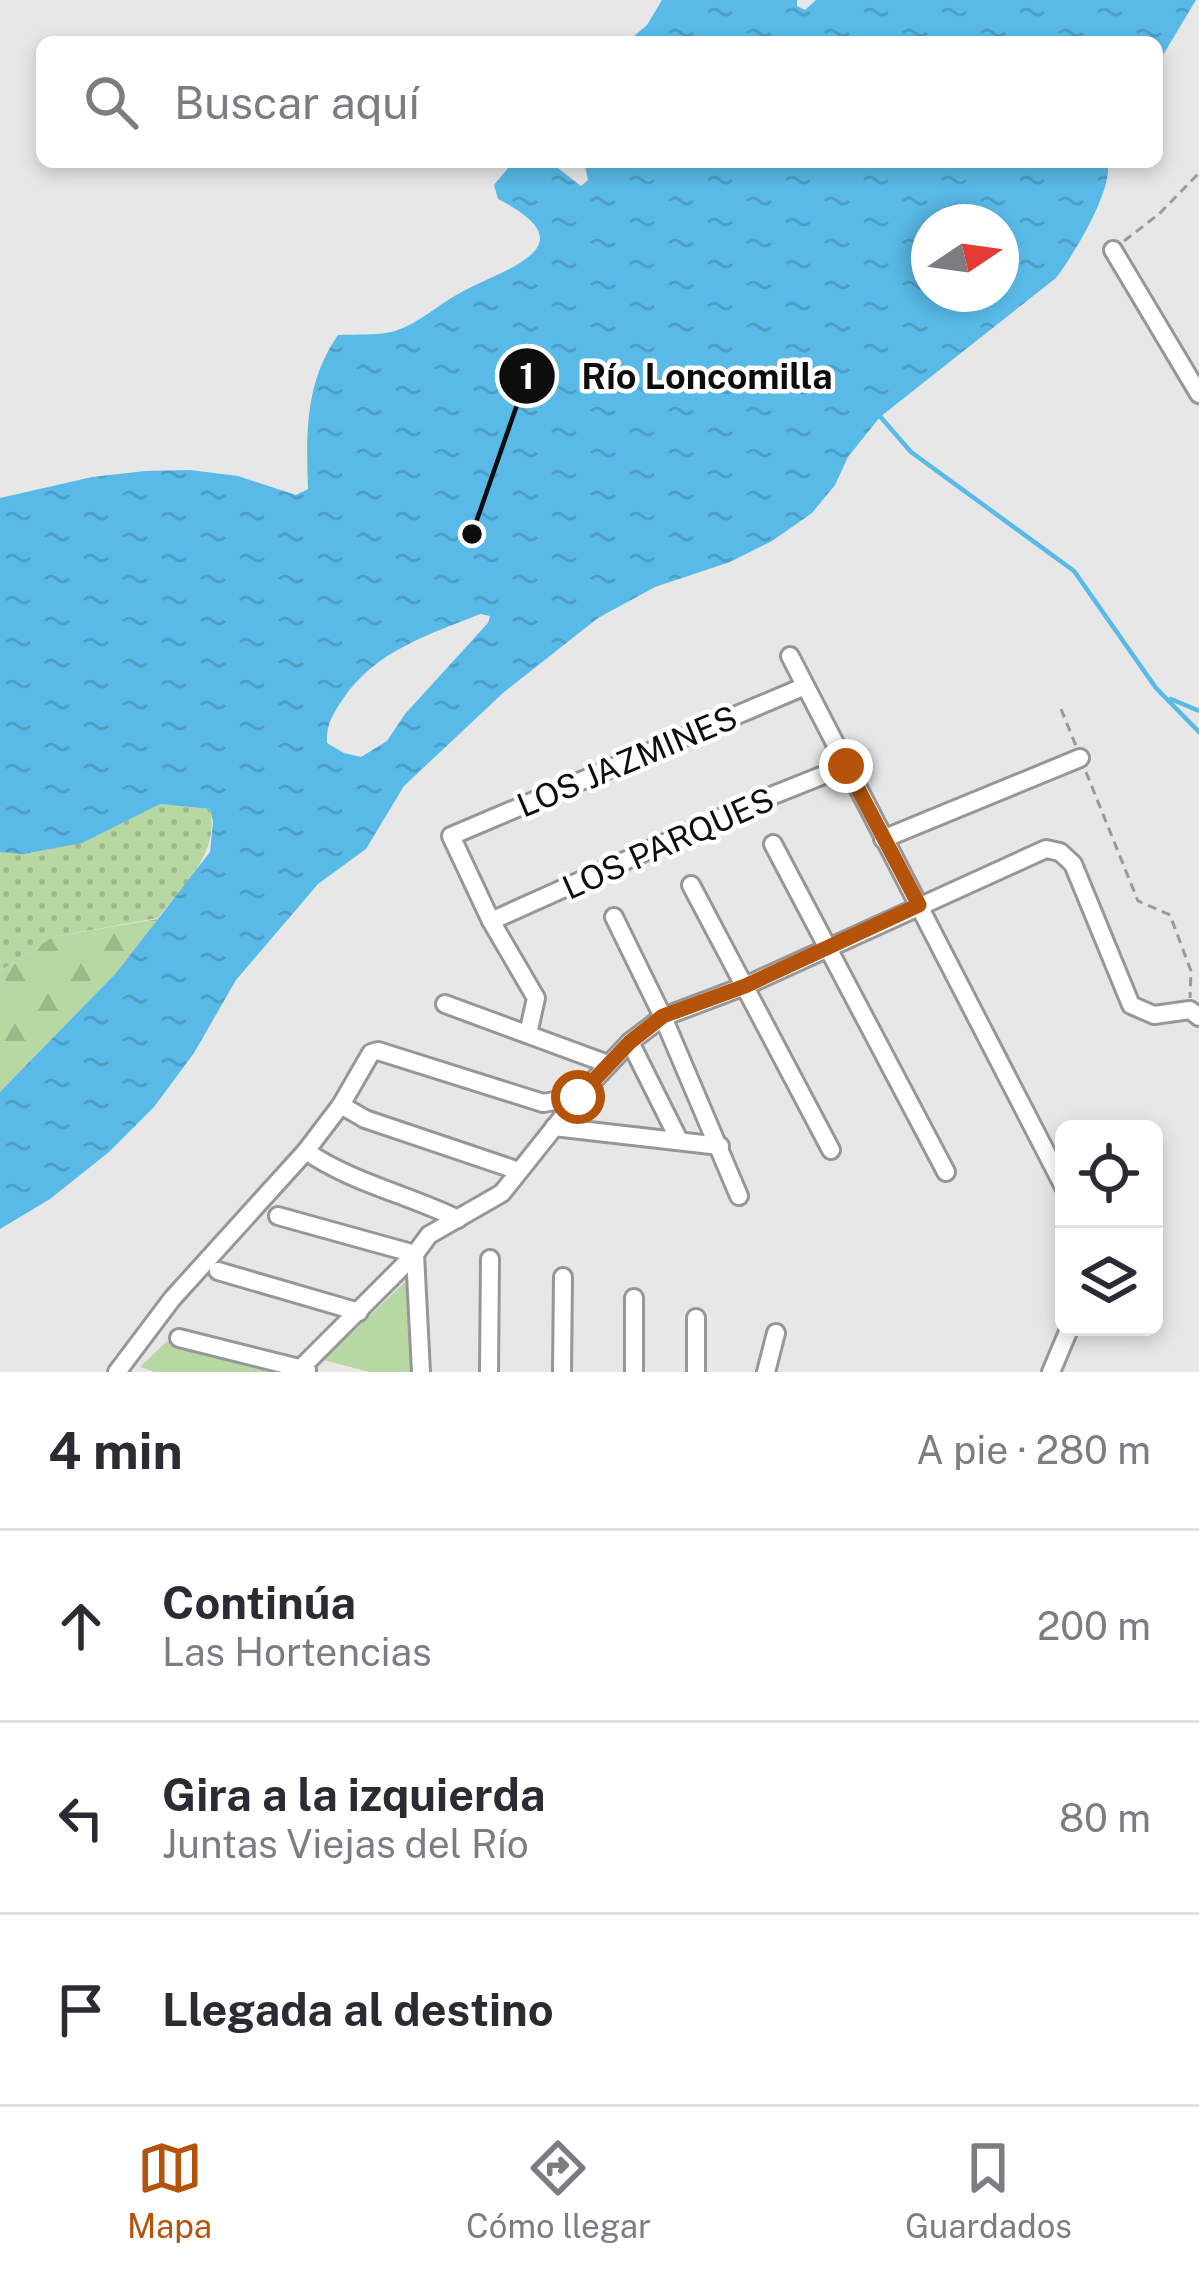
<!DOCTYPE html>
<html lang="es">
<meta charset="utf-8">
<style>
body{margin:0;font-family:"Public Sans",sans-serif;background:#f2f2f3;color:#2b2b33}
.controls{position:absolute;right:36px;bottom:36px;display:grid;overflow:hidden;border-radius:18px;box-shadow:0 6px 18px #0003}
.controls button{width:108px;height:108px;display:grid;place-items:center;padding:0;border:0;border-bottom:3px solid #e1e1e2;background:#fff;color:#2b2b33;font:60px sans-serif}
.compass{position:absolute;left:911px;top:204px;width:108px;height:108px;border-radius:50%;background:#fff;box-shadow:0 6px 18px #0003;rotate:77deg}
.stop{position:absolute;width:36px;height:36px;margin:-27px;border:9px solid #b45309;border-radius:50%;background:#fff}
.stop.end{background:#b45309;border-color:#fff;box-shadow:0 3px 12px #0008}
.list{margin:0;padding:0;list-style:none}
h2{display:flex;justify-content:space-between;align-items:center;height:156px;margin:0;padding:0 48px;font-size:51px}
h2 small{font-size:39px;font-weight:400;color:#7c7c81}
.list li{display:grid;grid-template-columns:78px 1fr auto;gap:36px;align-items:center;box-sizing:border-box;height:192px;padding:0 48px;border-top:3px solid #e1e1e2}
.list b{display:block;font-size:45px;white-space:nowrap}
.list p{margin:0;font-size:39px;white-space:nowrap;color:#7c7c81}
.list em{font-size:39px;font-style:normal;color:#7c7c81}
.icon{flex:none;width:66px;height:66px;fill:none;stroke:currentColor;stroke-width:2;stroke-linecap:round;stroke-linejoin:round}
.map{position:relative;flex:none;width:1199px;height:1372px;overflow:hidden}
.search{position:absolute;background:#fff;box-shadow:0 6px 18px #0003;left:36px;right:36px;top:36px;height:132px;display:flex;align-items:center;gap:30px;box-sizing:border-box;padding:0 42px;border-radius:18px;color:#7c7c81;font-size:45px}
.sheet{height:732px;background:#fff}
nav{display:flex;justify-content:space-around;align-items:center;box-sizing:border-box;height:168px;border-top:3px solid #e1e1e2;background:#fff;font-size:33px;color:#7c7c81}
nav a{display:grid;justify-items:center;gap:6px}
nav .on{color:#b45309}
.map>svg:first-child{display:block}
</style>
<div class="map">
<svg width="1199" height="1372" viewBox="0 0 1199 1372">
<defs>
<pattern id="grass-dots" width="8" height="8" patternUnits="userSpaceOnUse" patternTransform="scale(3)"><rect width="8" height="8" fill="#b8d8a3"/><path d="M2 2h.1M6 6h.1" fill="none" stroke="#9db88b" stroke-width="1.8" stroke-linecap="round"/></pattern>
<pattern id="forest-firs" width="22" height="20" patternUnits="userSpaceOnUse" patternTransform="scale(3)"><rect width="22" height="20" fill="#b8d8a3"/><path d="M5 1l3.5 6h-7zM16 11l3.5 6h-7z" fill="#9db88b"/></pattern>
<pattern id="water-ripples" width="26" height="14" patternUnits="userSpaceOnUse" patternTransform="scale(3)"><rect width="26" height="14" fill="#59bae8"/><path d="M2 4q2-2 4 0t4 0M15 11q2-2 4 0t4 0" fill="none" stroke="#4c9fc6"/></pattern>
</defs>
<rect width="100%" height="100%" fill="#e7e7e8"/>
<path fill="url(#grass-dots)" d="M160 804 210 809C220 854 183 885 158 918L53 937 0 971V852C64 856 105 829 160 804Z"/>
<path fill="url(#forest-firs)" d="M158 919 116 973 0 1092V971L53 937Z"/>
<g fill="#b8d8a3">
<path d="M412 1275V1372H369L324 1360Z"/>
<path d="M167 1341 276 1372H155L140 1367Z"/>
</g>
<g fill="url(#water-ripples)" fill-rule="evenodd">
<path d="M662 0H797V6L805 10 816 0H1196L1157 65V42H627L647 25Z"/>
<path d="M513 162H550L581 186 588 180 584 162H1107C1115 187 1073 256 1056 278L880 417 848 457 835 485 812 513 772 541 730 562 655 587 598 618 503 693 404 786 366 849 318 884 236 980 194 1053 154 1107 109 1152 50 1199 0 1229V1092L116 973 210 852 213 822 210 809 160 804 82 843 23 854 0 852V498L92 477 145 471 190 470 238 476 296 495 308 489C306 434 305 382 338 335 356 334 379 336 395 331 418 324 439 304 460 293 505 268 592 247 498 199L494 185ZM929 222H1001V294H929ZM480 614 490 616 488 623 405 714 387 741 361 757 344 753 327 743C326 724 333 714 343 699 375 651 428 635 480 614Z"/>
</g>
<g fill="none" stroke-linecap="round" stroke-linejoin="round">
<g stroke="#59bae8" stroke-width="4.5">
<path d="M878 414 911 452 1074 571 1156 688 1199 732"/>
<path d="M1171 699 1199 711"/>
</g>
<defs>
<g id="minor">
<path d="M1113 250 1199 394"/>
<path d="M790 656 1064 1187"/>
<path d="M883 839 1080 758"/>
<path d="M773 844 946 1172"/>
<path d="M691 885 831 1150"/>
<path d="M614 917 663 1017 739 1196"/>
<path d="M491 921 756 802 846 766"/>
<path d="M445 1004 608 1064"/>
<path d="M528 1034 536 998 491 921 451 836 803 687"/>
<path d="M630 1042 679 1140"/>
<path d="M341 1105 365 1119 519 1171"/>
<path d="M554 1127 720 1146"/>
<path d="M306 1151C350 1182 409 1195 458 1219"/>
<path d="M278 1216 415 1254 421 1372"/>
<path d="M218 1271 359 1312"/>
<path d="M634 1298V1372"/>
<path d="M179 1338 307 1370"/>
<path d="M117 1372 172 1299 306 1151 341 1105 371 1053 378 1051 543 1103 578 1097 630 1042 663 1017 745 986 1046 849 1060 852 1073 864 1131 1005 1154 1015 1190 1010 1199 1017"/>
<path d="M297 1372 415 1254 429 1235 502 1193 577 1099"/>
<path d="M489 1372 490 1259"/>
<path d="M562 1372 563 1277"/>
<path d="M696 1372V1318"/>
<path d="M766 1372 776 1333"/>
<path d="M1051 1372 1070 1327"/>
</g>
</defs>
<use href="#minor" stroke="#979799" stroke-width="22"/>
<g stroke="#9a9a9b" stroke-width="3" stroke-dasharray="9 6" stroke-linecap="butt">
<path d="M1124 241 1159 214 1199 173"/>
<path d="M1061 709 1076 746"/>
<path d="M1086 772 1138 901 1170 915 1191 971 1190 998"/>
</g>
<use href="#minor" stroke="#fff" stroke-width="16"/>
</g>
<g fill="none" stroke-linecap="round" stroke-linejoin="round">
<path stroke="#b45309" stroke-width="15" d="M578 1097 630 1042 663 1016 745 986 919 905 846 766"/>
</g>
<g text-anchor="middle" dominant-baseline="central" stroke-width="9" stroke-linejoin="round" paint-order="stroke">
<g font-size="33" fill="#0d0d0e" stroke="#fff">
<text transform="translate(627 761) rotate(-23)">LOS JAZMINES</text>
<text transform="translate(668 843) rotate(-24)">LOS PARQUES</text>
</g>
</g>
<path fill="none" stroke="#0d0d0e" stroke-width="4.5" d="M472 534L527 376"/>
<g fill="#0d0d0e" stroke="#fff" stroke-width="4.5">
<circle cx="472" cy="534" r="12"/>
<circle cx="527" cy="376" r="30"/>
</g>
<g font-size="36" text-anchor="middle" font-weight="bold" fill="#fff">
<text x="527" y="389">1</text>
</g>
<g font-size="36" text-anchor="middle" font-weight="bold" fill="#0d0d0e" stroke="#fff" stroke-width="9" stroke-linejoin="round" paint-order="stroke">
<text x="707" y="389">Río Loncomilla</text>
</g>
</svg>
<div class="controls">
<button><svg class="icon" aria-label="locate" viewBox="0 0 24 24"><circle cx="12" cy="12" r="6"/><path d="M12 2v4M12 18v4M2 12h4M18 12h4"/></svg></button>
<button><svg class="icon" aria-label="layers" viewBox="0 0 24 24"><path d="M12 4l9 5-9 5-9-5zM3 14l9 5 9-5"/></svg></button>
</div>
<svg class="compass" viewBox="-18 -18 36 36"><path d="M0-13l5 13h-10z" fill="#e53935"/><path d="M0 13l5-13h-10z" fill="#7c7c81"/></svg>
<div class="stop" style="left:578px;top:1097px"></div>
<div class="stop end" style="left:846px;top:766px"></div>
<div class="search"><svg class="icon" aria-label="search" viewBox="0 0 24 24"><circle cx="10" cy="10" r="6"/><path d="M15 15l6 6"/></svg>Buscar aquí</div>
</div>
<section class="sheet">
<h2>4 min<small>A pie · 280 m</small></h2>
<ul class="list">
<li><svg class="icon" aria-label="ahead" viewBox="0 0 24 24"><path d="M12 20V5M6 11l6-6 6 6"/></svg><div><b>Continúa</b><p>Las Hortencias</p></div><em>200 m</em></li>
<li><svg class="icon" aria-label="left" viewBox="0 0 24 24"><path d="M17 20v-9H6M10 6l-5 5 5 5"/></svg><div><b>Gira a la izquierda</b><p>Juntas Viejas del Río</p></div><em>80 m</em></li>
<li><svg class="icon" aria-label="arrive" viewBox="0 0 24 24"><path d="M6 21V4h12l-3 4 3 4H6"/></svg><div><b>Llegada al destino</b></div></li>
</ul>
</section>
<nav>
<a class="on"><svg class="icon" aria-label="map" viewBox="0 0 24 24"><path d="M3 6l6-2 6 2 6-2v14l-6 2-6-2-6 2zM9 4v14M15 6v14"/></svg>Mapa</a>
<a><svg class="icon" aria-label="directions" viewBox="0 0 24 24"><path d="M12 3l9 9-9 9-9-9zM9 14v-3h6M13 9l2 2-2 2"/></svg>Cómo llegar</a>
<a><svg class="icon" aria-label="saved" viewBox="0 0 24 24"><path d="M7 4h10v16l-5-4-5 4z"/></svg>Guardados</a>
</nav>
